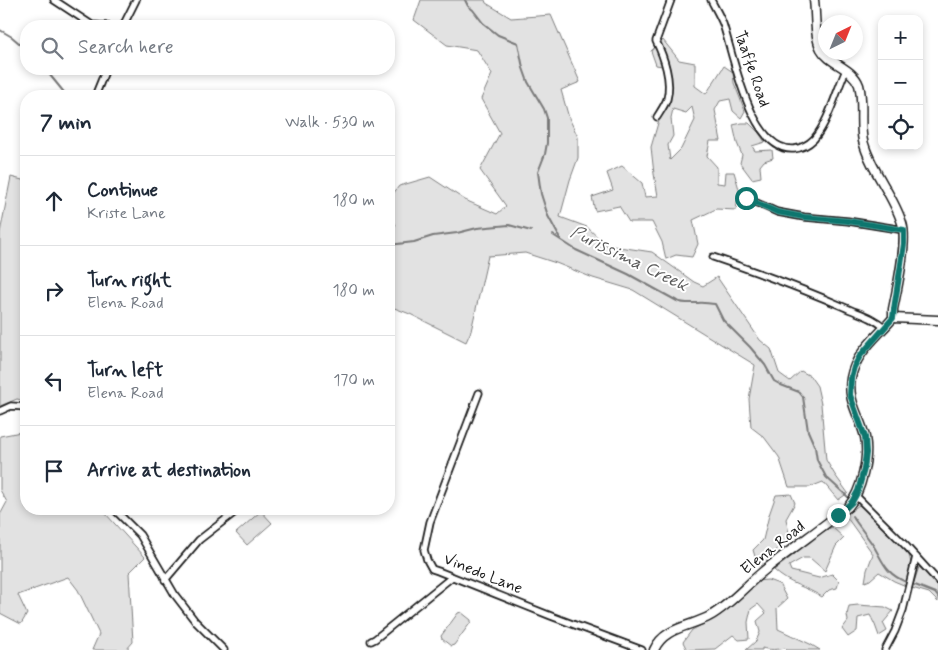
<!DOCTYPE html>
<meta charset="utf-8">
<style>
body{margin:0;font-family:Mynerve,sans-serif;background:#f2f2f3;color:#1f2937}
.controls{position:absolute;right:15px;top:15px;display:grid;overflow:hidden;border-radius:10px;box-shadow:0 2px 8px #0003}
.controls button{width:45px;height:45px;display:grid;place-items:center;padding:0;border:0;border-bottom:1px solid #e0e1e3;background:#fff;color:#1f2937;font:25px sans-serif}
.compass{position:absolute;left:818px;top:15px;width:45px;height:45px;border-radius:50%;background:#fff;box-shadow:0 2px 8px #0003;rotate:43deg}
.stop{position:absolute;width:15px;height:15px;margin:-11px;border:4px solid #0f766e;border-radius:50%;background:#fff}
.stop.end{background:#0f766e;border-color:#fff;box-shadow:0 1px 5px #0008}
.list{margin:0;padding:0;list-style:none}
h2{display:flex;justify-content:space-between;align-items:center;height:65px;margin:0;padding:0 20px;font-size:21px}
h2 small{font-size:16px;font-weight:400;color:#747a83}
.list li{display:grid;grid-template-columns:32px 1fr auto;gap:15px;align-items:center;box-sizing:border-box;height:90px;padding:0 20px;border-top:1px solid #e0e1e3}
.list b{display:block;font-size:19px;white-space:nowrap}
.list p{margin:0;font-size:16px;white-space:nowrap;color:#747a83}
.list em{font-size:16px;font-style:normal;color:#747a83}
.icon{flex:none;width:28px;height:28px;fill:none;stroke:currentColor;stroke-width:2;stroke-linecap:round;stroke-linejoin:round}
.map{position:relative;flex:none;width:938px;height:650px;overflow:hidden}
.search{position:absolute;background:#fff;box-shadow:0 2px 8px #0003;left:20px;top:20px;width:375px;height:55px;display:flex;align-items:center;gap:12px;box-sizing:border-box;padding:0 18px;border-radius:20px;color:#747a83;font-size:19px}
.panel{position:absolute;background:#fff;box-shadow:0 2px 8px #0003;left:20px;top:90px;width:375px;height:425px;border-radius:20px}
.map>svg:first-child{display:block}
</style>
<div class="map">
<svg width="938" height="650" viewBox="0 0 938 650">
<rect width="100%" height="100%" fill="#fff"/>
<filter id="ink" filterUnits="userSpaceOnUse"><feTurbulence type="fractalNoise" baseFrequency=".02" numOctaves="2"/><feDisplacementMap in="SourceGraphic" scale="10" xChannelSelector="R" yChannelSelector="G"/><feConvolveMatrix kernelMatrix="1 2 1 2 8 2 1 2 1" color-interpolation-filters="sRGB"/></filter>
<g filter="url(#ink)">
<g fill="#e2e2e2" stroke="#7f7f7f" fill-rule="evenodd">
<path d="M421 0H485L486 3 511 18 551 15 580 82 561 90 569 118 578 137V158L570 180 560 217 587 227 606 245 652 252 694 282 703 286 717 277 760 340 771 349 779 373 790 381 801 371 810 376 817 386 821 404 826 460 835 475 848 493 838 500 823 482 810 487H789L779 457 764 437 751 427 749 399 755 365 633 290 593 278 556 263 525 253 488 256 471 331 466 342 410 314 389 306V229L396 225 389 215V199L399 186 430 177 465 200 497 214 506 206 480 170 500 133 481 99 492 74 477 50 447 45 414 20Z"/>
<path d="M663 40 679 60 695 63V86L706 94 724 66 733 72 734 83 745 111 741 118 733 111 730 99 720 101 715 110 721 141H710L707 156 717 167V183L725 184 726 172H734L739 189 736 210 716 209 693 220 698 244 692 257 676 255 666 259 662 242 652 222H629L619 206 595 211 592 197 613 190 607 173 622 166 642 183 645 197 658 196 654 174 651 147 658 123 669 100 668 67 656 65 651 51ZM692 107 695 120 681 149 670 160 668 145 673 136 671 118 673 109 686 113Z"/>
<path d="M742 123H749L759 133 765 142 752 146 755 151 772 150 773 158 764 161 760 166 761 177 752 179 740 163 742 155 737 143 733 125Z"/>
<path d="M11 177 26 181V401L17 399 0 406V233Z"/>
<path d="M26 431V509H103L105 513 145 557 129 573 133 642 126 650H92L99 634 78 590 68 577 18 595 27 614 21 624 0 613V515L7 502 0 490V436Z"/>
<path d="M791 494 795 503 786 519 790 538 780 545 767 564 758 566 753 550 763 540 769 515 776 495Z"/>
<path d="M859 505 872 514 909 555 912 567 906 586 894 581 879 572 870 580 865 582 867 570 873 554 845 515Z"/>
<path d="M261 511 272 523 247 545 236 533Z"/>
<path d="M832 527 844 538 836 546 825 571 810 558H803L789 566 791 571 819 578 832 574 839 581 837 588 829 590 822 597C805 586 790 585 774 570L795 554 806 541Z"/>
<path d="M919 567 938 583V602L929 593 912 588Z"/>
<path d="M768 580 779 584 787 599 777 608 778 629 810 644 820 650H787L785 648C778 650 769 650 762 648V650H746L756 641 760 632 757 621 766 613 758 604 751 609 748 622 749 639 739 640 733 635 715 649 687 650 683 642 692 630 720 615 736 603 755 581Z"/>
<path d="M858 605 885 607 893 611 883 623 887 631 879 636 875 625 870 615 858 618 857 631 848 637 842 629 848 621 847 615 849 606Z"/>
<path d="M461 612 471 620V622L454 645 451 646 442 639 441 636 458 613Z"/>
</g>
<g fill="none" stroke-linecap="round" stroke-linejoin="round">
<g stroke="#7a7a7a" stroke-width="2">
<path d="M465 0 468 6 473 10 483 23 498 35 518 43 523 68 528 82 544 109 547 118V143L545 154 538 172 541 194 548 216 561 240"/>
<path d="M0 30 12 37 26 49"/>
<path d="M45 69 67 96"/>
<path d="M553 235 576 250 628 274 677 301C684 304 690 303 698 303 703 302 709 304 715 304L723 320 750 347 765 365 774 381 781 385 799 392 803 397 808 431 815 447 817 460 826 477 848 497 850 501"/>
<path d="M389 245 414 242 433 236 457 233 477 228 509 225 531 231"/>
<path d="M852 516C859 526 866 535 873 545 884 563 885 573 906 582"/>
<path d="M915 585 935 593 938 597"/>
</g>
<defs>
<g id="street">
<path d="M54 0 92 25 108 26"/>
<path d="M711 0C715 8 720 16 723 24 733 54 751 153 794 149 802 148 808 145 814 139 829 121 836 92 846 70"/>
<path d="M123 26 136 0"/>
<path d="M95 96 106 69"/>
<path d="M657 117C660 112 665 105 667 99 672 81 664 57 656 41L671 0"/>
<path d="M746 198 777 212 804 217 848 221 904 230"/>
<path d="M713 257C757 272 801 288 844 307 859 314 872 316 885 328"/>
<path d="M479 393 430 522 424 550 427 560 432 569 438 571 551 616 642 650"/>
<path d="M0 411 11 406 26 407"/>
<path d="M856 496 907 547 938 581"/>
<path d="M114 509 140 535 175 595 195 621 224 650"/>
<path d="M165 580 199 540 239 509"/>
<path d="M371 641 375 639 452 577"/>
<path d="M885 650 895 631 903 610 916 557"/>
</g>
<g id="secondary">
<path d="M893 318 938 320"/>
<path d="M654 650C664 627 690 627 710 616 730 605 748 583 766 569 793 548 821 528 848 507 862 491 869 457 865 437 860 416 847 401 851 378 855 353 878 336 893 318V309C897 289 908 241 902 223 893 194 871 171 863 141 859 123 864 103 859 85 853 68 829 64 821 49 814 36 816 14 814 0"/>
</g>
</defs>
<use href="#street" stroke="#1c1c1c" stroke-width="9"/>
<use href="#secondary" stroke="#1c1c1c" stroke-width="11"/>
<use href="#street" stroke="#fff" stroke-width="5.5"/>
<use href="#secondary" stroke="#fff" stroke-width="8"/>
</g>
</g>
<g fill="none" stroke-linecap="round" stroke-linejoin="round" filter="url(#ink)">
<path stroke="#0f766e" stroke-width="6" d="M746 198 777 212 804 217 848 221 904 230V244L894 309 893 318 860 356 854 367 851 378 850 395 865 437 866 453 864 469 858 491 852 502 838 515"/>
</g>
<g text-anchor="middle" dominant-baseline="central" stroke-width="4" stroke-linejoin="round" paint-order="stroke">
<g font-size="16" fill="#1c1c1c" stroke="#fff">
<text transform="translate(752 69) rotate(71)">Taaffe Road</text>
<text transform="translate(773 548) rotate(-38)">Elena Road</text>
<text transform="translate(483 574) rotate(22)">Vinedo Lane</text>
</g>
<g font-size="18" font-style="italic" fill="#5a5a5a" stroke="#fff">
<text transform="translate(629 259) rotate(26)">Purissima Creek</text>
</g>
</g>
</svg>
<div class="controls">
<button>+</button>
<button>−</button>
<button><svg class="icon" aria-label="locate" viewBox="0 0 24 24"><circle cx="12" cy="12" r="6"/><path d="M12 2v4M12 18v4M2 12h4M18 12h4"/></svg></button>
</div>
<svg class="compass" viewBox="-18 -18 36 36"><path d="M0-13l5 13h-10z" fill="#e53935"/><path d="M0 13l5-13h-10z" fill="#747a83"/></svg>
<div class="stop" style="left:746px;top:198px"></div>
<div class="stop end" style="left:838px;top:515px"></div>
<div class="search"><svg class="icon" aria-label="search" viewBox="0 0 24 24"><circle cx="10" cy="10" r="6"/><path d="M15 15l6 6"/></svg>Search here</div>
<section class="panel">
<h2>7 min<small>Walk · 530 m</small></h2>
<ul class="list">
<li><svg class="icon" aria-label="ahead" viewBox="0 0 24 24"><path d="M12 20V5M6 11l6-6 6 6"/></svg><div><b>Continue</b><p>Kriste Lane</p></div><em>180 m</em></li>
<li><svg class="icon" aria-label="right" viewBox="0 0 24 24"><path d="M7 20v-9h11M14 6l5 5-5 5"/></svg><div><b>Turn right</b><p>Elena Road</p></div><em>180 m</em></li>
<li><svg class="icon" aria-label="left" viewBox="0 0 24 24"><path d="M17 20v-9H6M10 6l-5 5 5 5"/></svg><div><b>Turn left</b><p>Elena Road</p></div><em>170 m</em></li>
<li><svg class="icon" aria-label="arrive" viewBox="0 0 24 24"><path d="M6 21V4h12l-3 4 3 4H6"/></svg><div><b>Arrive at destination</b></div></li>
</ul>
</section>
</div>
